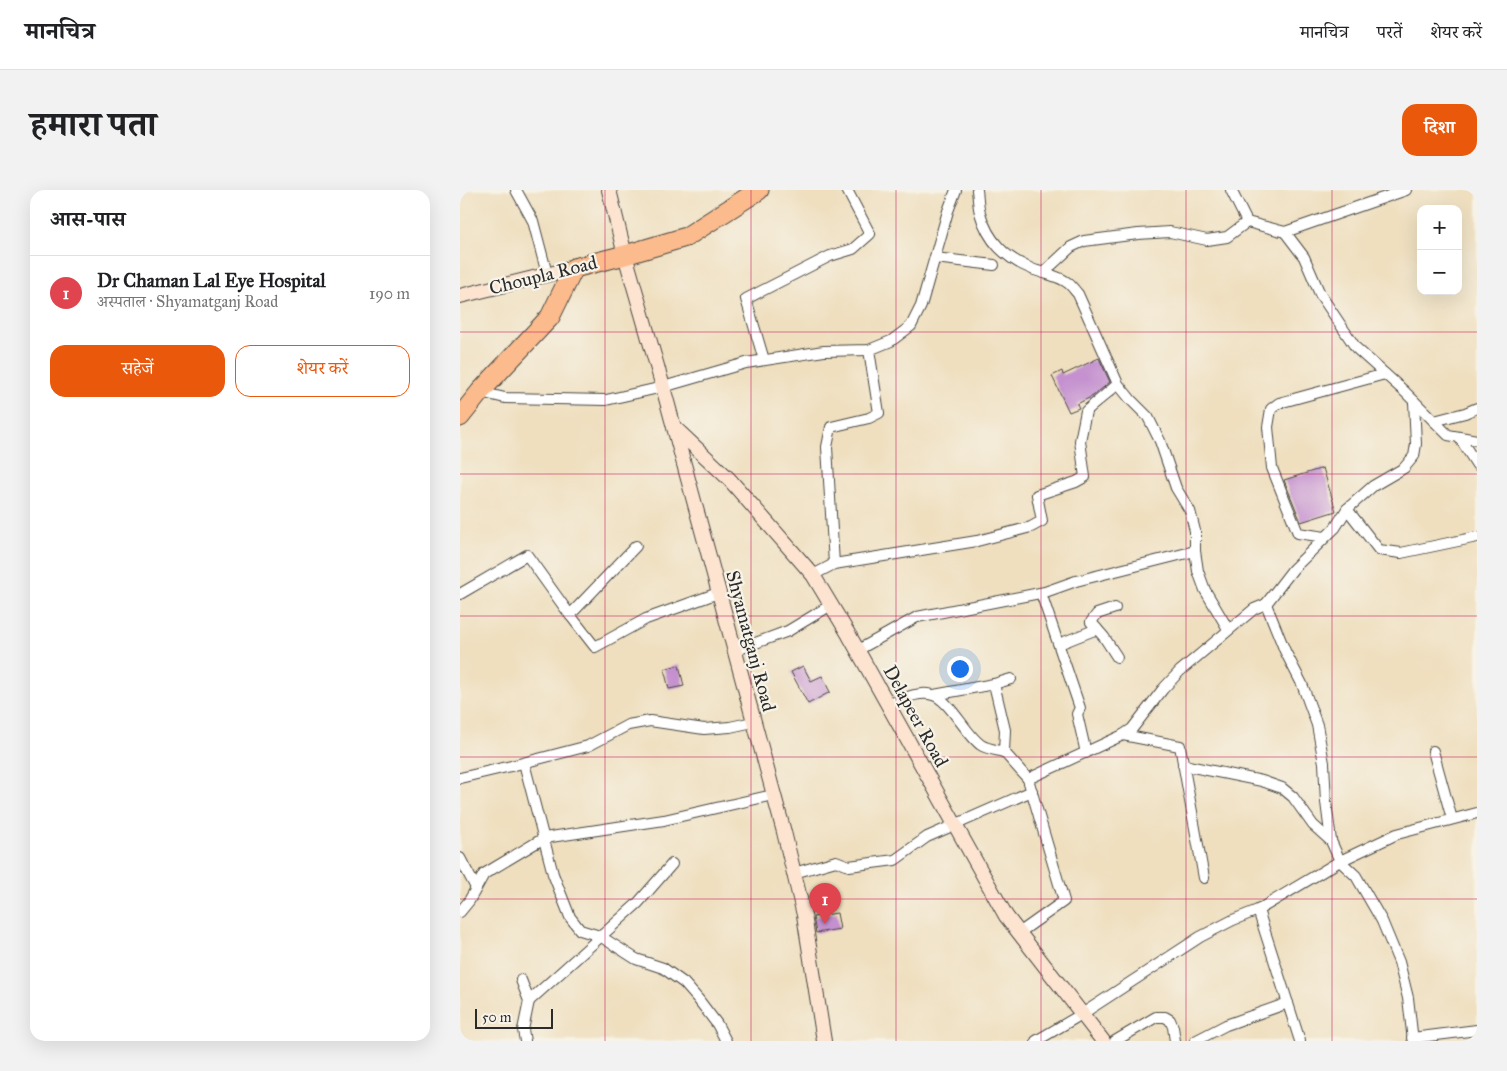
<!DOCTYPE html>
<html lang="hi">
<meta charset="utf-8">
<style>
body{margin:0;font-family:"IM FELL Great Primer","Noto Serif Devanagari",serif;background:#f2f2f2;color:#202124}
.controls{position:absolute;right:15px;top:15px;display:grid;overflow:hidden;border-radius:10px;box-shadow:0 5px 20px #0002}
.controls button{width:45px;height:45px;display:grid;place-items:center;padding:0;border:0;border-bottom:1px solid #e0e0e0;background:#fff;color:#202124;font:25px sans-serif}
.scale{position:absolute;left:15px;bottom:12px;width:78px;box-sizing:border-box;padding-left:5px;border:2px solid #2b2b2b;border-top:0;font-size:14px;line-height:18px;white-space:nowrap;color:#2b2b2b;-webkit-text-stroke:4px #f7f3e8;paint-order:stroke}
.you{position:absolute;left:499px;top:478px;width:18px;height:18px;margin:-12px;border:4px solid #fff;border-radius:50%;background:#1a73e8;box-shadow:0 0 0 8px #1a73e833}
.badge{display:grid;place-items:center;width:32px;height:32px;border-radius:50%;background:#ea580c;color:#fff;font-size:16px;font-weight:700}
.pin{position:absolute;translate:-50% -41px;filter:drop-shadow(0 1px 2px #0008)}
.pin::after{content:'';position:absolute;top:26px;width:18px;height:15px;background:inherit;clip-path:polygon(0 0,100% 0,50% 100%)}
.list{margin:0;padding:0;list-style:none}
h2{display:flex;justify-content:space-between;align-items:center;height:65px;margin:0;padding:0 20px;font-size:21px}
h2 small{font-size:16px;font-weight:400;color:#757577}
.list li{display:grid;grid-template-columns:32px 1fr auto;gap:15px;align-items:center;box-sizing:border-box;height:75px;padding:0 20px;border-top:1px solid #e0e0e0}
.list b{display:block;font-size:19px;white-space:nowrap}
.list p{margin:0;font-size:16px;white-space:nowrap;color:#757577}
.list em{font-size:16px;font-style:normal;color:#757577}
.actions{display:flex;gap:10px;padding:15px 20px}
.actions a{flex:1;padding:11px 0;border:1px solid #ea580c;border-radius:15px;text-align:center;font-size:18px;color:#ea580c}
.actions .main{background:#ea580c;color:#fff}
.map{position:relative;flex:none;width:1017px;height:851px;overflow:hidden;border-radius:15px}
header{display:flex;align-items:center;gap:30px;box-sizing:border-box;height:70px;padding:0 25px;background:#fff;border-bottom:1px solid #e0e0e0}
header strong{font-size:24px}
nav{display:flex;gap:28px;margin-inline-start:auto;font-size:18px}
.intro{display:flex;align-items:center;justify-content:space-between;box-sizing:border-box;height:120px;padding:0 30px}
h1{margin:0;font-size:35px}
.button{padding:12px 22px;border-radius:15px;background:#ea580c;color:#fff;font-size:18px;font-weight:700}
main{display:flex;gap:30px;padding:0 30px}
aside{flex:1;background:#fff;border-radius:15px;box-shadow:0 5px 20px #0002}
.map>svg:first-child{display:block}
</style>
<header>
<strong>मानचित्र</strong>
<nav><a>मानचित्र</a><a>परतें</a><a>शेयर करें</a></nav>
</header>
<div class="intro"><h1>हमारा पता</h1><a class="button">दिशा</a></div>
<main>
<aside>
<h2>आस-पास<small></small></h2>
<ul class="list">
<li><span class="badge" style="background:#e0444e">1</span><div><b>Dr Chaman Lal Eye Hospital</b><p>अस्पताल · Shyamatganj Road</p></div><em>190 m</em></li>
</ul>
<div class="actions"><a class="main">सहेजें</a><a>शेयर करें</a></div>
</aside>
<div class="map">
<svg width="1017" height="851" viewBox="0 0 1017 851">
<rect width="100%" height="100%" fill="#f7f3e8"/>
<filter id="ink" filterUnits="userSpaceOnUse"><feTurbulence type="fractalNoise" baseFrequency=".02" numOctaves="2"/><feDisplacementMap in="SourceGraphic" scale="10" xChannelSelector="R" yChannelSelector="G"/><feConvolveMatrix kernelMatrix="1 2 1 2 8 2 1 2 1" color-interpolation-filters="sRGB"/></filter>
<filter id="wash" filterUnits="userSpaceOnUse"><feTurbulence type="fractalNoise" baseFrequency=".0096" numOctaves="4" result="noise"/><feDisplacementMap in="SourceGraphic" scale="20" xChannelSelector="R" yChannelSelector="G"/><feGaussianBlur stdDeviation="1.12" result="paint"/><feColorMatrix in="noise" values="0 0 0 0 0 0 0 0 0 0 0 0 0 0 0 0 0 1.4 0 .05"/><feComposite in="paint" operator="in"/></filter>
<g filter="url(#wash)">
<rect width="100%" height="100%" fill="#efdfbf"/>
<g id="blocks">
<g fill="#c490cf">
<path d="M639 168 650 192 633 206 617 214 619 218 609 222 592 186 602 181 603 185Z"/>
<path d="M863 278 876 321 841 332 824 290Z"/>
<path d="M219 475 224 496 209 499 204 479Z"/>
<path d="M343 476 351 491 362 486 370 502 348 514 331 482Z"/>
<path d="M377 723 380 739 356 743 353 727Z"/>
</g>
</g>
</g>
<g filter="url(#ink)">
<use href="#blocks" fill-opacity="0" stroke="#484641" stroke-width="1"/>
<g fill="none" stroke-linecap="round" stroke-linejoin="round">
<defs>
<g id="street">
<path d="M56 0 73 31 87 84"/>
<path d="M517 0C518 7 518 16 520 23 528 51 545 68 572 79 584 84 598 85 608 93 612 96 615 101 618 104L658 194 671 210 688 227 700 251 716 298 730 321 735 341V361L738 381 745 400 768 439"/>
<path d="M771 0 787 32 825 42 946 0"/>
<path d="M825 42 844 67 860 104 896 158 944 201 988 245 1017 250"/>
<path d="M475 68 534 75"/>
<path d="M583 83 611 57 624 51 678 44 710 42 747 50 767 47 787 32"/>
<path d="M304 170 286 109 370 66 393 59 410 44 387 0"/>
<path d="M20 202 45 208 146 210 203 197 286 173 364 161 409 160 431 151 451 136 461 116 488 21 496 0"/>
<path d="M974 231 1005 223 1017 218"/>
<path d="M999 247 1017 275"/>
<path d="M887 319 919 360 941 363 1017 347"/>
<path d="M865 347 838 343 812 278 808 237 811 219 819 213 925 184"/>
<path d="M374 374 367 257 371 237 409 228 419 223 409 160"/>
<path d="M353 385 374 374 517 351 571 337 582 331 577 305 616 292 625 287 620 251 626 221 658 194"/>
<path d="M581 403 620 518 617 524 626 563"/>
<path d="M0 404 67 365 110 425 176 356"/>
<path d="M806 414 825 461 842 494 857 535 864 573 866 612 871 651"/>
<path d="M110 425 135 457 186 429 258 403"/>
<path d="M637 439 631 432 637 424 655 418"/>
<path d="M599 454 637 439 644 447 657 467"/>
<path d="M398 460 457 427 585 402 616 391 735 361"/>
<path d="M274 461 328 441 371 415"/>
<path d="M474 505 534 494 551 489"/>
<path d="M428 515C441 510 459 500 473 505 490 510 506 545 521 555 527 559 537 560 544 562L545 540 534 494"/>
<path d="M663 545 720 556 744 688"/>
<path d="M973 561 992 629"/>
<path d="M544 562 568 589 604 711 559 743"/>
<path d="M64 573 93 684 110 727 120 740 140 746 176 769 203 778 224 793 238 809 257 834 266 851"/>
<path d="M723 575 802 591 822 598 833 607 853 635 871 651 880 671 896 686 922 731 939 772 948 808 953 851"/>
<path d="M0 588 51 576 128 556 168 535 190 531 244 539 270 537 293 532"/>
<path d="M568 589 663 545 672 539 703 499 720 481 794 419 806 414 833 379 875 338 887 319 913 296 944 278 954 266 956 254 954 211"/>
<path d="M0 668 16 698"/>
<path d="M334 683 376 671 389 676 435 670 467 647 572 601"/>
<path d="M798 720 840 851"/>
<path d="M0 722 9 711 24 684 84 648 204 630 313 605"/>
<path d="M61 790 69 811 63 840 65 851"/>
<path d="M69 811 178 713 212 674"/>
<path d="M952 848 1017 840"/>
<path d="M576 851 622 824 740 747 773 730 798 720 880 671 937 644 1017 623"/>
<path d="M655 851 696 827H705L710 830 713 837 715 851"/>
<path d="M735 851 766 835 828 813"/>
</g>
<g id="secondary">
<path d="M149 0 165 65 203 197 324 642 344 725 364 851"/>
<path d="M0 106 114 78"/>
<path d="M214 237 269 289 353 385 389 445 546 726 643 851"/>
</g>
<g id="highway">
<path d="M114 78 165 65 226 47 299 0"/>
<path d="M0 227 20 202 90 127 114 78"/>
</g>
</defs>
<use href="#street" stroke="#484641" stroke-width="12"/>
<use href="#secondary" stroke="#484641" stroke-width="16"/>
<use href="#highway" stroke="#484641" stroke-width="21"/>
<use href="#street" stroke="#fff" stroke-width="10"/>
<use href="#secondary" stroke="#fde4d1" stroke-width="14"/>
<use href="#highway" stroke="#fbbb8d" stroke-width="19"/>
</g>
</g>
<path fill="none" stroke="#c2185b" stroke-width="1" stroke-opacity="0.55" d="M145 0V851M291 0V851M436 0V851M581 0V851M726 0V851M872 0V851M0 142H1017M0 284H1017M0 426H1017M0 567H1017M0 709H1017"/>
<g text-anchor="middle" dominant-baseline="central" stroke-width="4.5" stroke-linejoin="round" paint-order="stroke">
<g font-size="19" fill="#2b2b2b" stroke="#f7f3e8">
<text transform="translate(83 85) rotate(-14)">Choupla Road</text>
<text transform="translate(291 451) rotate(75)">Shyamatganj Road</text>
<text transform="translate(456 526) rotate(61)">Delapeer Road</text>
</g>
</g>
</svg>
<div class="controls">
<button>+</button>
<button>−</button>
</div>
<div class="scale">50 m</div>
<div class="you"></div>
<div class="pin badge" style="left:365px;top:734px;background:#e0444e">1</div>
</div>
</main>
